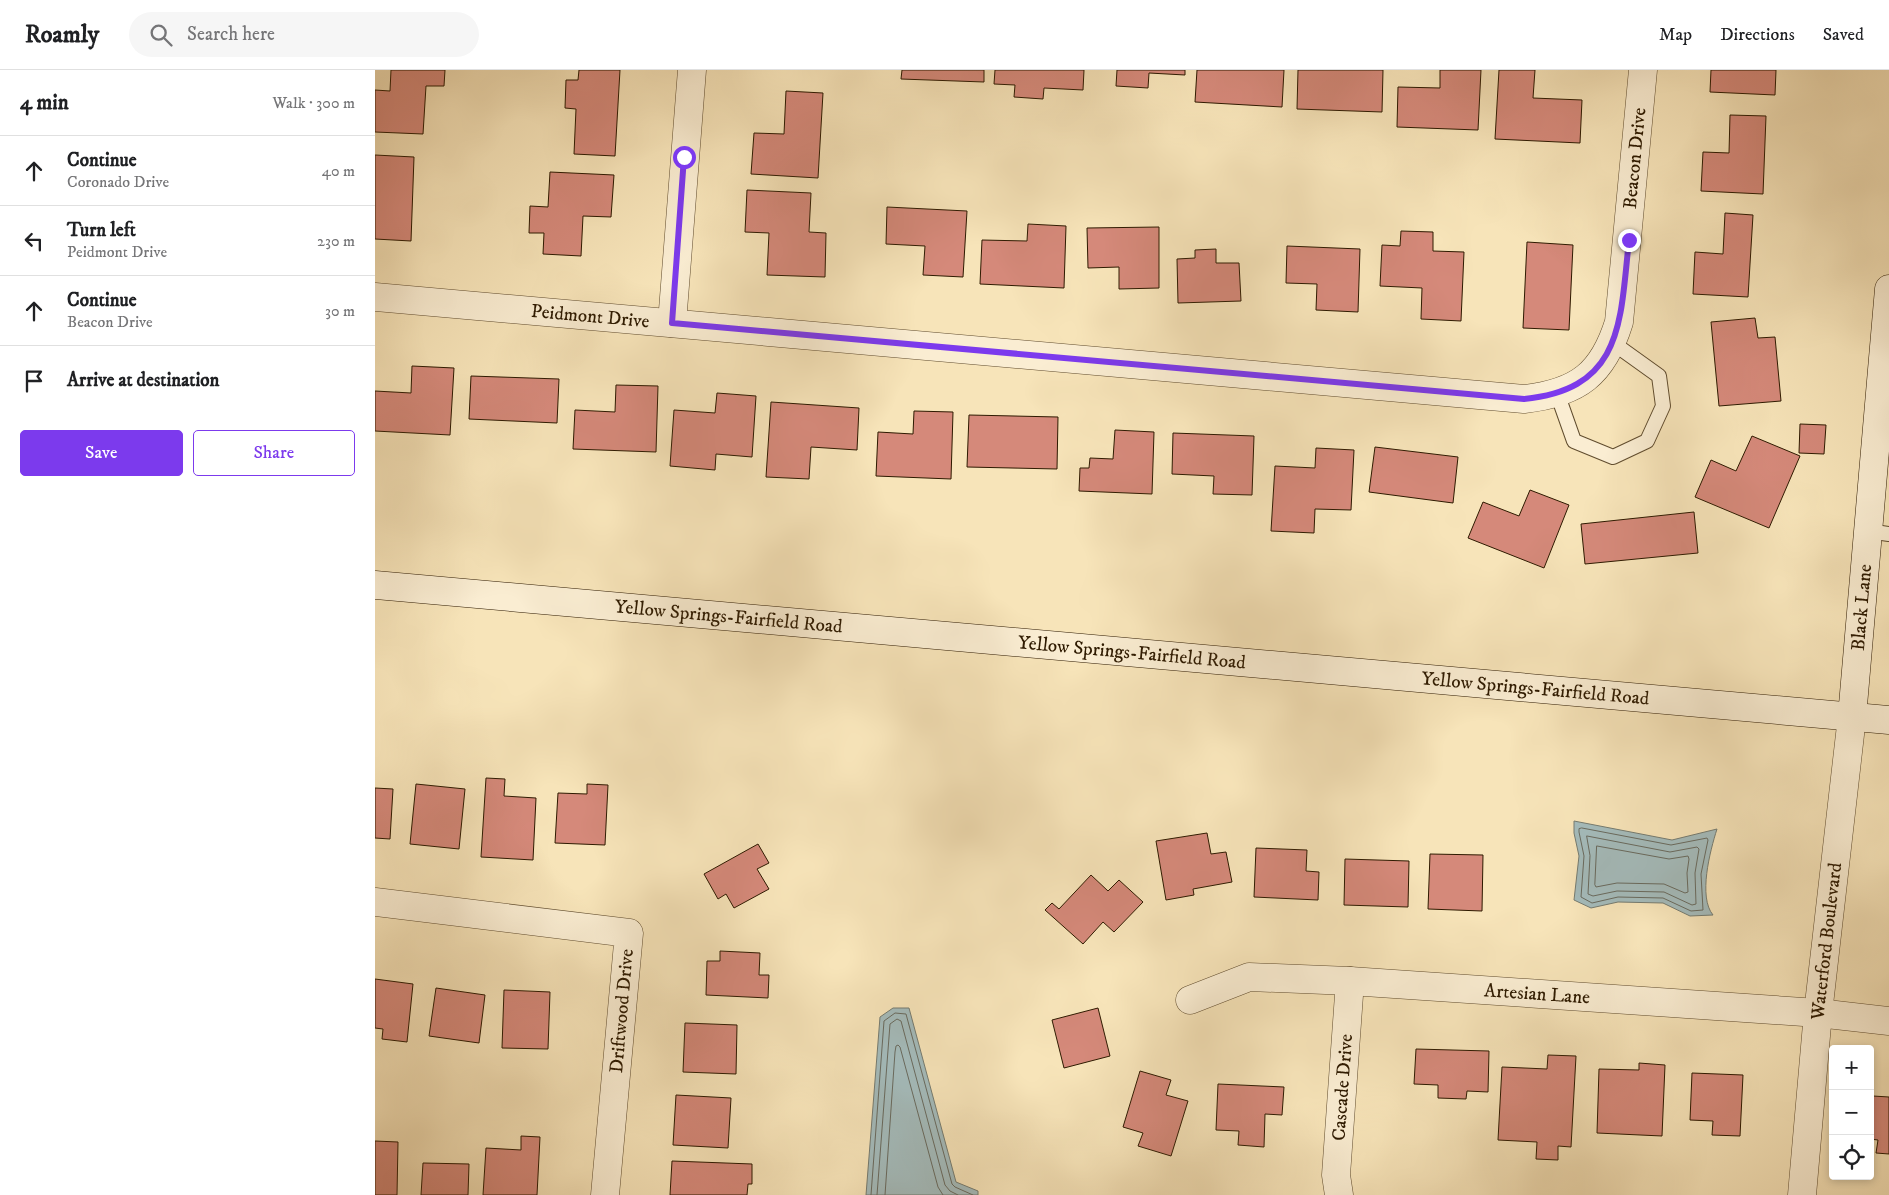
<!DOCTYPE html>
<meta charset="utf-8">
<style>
body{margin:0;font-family:"IM FELL DW Pica",serif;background:#f6f6f6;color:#202124}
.controls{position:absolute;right:15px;bottom:15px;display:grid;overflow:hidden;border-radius:5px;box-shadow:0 2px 8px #0003}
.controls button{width:45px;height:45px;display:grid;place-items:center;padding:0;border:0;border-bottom:1px solid #e0e0e0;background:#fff;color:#202124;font:25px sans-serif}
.stop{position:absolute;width:15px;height:15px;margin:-11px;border:4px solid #7c3aed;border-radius:50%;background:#fff}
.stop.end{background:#7c3aed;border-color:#fff;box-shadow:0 1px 5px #0008}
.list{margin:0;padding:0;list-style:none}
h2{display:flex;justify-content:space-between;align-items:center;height:65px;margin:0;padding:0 20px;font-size:21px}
h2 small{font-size:16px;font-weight:400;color:#757577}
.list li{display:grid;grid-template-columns:32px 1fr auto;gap:15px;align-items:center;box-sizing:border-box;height:70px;padding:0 20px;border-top:1px solid #e0e0e0}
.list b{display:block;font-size:19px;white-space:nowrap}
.list p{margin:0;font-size:16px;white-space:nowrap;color:#757577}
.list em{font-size:16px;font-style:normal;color:#757577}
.actions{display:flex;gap:10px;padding:15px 20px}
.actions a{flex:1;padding:11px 0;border:1px solid #7c3aed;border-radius:5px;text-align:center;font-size:18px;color:#7c3aed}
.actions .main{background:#7c3aed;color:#fff}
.icon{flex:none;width:28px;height:28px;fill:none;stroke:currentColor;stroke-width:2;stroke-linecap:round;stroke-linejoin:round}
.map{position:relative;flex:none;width:1514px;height:1125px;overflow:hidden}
header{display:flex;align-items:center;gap:30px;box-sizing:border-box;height:70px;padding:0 25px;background:#fff;border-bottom:1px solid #e0e0e0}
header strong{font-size:24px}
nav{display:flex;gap:28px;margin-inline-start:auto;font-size:18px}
.search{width:350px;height:45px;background:#f6f6f6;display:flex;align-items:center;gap:12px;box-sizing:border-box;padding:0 18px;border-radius:28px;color:#757577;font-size:19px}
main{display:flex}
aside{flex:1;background:#fff}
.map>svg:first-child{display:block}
</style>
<header>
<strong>Roamly</strong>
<div class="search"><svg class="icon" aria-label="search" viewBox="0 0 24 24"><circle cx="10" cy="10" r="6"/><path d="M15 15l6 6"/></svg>Search here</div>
<nav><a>Map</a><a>Directions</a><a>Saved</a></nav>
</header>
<main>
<aside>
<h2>4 min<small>Walk · 300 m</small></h2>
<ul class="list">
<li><svg class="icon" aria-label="ahead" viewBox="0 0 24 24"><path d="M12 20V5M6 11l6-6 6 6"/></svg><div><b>Continue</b><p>Coronado Drive</p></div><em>40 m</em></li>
<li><svg class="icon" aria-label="left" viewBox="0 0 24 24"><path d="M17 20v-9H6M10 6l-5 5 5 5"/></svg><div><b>Turn left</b><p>Peidmont Drive</p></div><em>230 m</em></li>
<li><svg class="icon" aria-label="ahead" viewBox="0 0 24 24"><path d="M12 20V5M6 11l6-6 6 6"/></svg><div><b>Continue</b><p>Beacon Drive</p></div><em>30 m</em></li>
<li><svg class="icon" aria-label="arrive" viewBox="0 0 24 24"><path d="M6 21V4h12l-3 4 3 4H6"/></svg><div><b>Arrive at destination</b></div></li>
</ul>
<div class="actions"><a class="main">Save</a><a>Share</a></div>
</aside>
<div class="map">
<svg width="1514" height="1125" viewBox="0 0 1514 1125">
<rect width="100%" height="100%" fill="#f7e4b9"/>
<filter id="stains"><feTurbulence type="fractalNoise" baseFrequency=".004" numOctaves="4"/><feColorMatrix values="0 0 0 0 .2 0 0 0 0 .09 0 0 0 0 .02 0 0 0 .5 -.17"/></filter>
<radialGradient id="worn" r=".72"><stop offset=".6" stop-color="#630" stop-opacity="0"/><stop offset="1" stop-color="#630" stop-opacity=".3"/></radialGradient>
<g fill="#a4bbbb" stroke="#757b70">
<path d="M1199 751 1297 770 1342 759C1335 781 1323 827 1338 845L1315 846 1288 833 1243 832 1216 838 1199 830 1204 786 1199 763Z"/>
<path d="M518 938H534L581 1112 603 1121V1125H491L505 947Z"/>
</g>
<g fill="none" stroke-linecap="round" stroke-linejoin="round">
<g stroke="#696a5e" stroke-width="1">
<path d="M1207 758 1296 775 1332 768 1333 770 1326 804 1328 840 1316 841 1288 828 1243 827 1217 833 1206 827 1209 786 1204 762V759Z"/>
<path d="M1212 766 1295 782 1322 777 1324 779 1320 803 1321 834 1317 835 1289 822 1242 821 1218 826 1213 824 1215 786Z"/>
<path d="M1222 776 1294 789 1313 786 1314 789 1312 803 1313 822 1310 823 1289 814 1242 813 1221 817 1220 815Z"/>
<path d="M496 1125 509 951 520 943 531 944 577 1114 580 1117 598 1125"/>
<path d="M502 1125 515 954 522 949 526 951 570 1115 575 1121 583 1125"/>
<path d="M510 1125 520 982 521 976 523 975 525 977 563 1117 568 1125"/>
</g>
</g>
<g fill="#d5897a" stroke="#2e1a00">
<path d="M16 0H70L69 16H51L48 64 0 62V20L15 21Z"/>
<path d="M204 0H245L240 86 199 84 201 39 190 38 191 10H203Z"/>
<path d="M527 0H609V12L526 9Z"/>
<path d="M620 0H709L708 20 669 18 668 29 639 27 640 15 619 14Z"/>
<path d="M742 0H810V5L774 3 773 18 741 16Z"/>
<path d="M822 0H909L907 37 820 32Z"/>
<path d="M923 0H1008L1007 42 922 39Z"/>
<path d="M1065 0H1106L1103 60 1022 57 1023 17 1065 18Z"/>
<path d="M1124 0H1160L1158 28 1207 30 1205 73 1120 69Z"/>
<path d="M1336 0H1401L1400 25 1335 22Z"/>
<path d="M411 21 448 23 443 108 376 104 379 63 409 64Z"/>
<path d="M1355 45 1391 46 1388 124 1326 121 1328 82 1354 83Z"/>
<path d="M0 85 39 87 36 171 0 169Z"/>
<path d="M175 102 239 105 236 147 208 146 206 186 168 184 169 163H154L155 136 173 137Z"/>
<path d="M372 120 436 123 434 162 451 163 450 207 392 205 394 163 370 162Z"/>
<path d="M512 137 592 141 588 207 548 205 550 176 511 174Z"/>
<path d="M1350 143 1378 145 1373 227 1318 224 1320 182 1348 184Z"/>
<path d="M653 154 691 156 689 218 605 214 607 170 652 171Z"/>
<path d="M784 157V218L744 219V197L713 198 712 158Z"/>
<path d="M1026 161 1058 162V181L1089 182 1086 251 1046 249 1047 218 1005 216 1007 175 1025 176Z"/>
<path d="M1152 172 1198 175 1194 260 1148 258Z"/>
<path d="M912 176 985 179 983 242 941 240 942 214 911 213Z"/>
<path d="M841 179V193H864L866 231 803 233 802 189 820 188V180Z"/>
<path d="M1380 248 1383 268 1400 267 1406 331 1344 336 1336 252Z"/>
<path d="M37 296 79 298 75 365 0 361V321L36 323Z"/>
<path d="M96 306 184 309 182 353 94 349Z"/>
<path d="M241 315 283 316 281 382 198 379 200 340 240 342Z"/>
<path d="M342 323 381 326 377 387 341 384 340 400 295 396 299 340 340 343Z"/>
<path d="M396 332 484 338 482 380 436 377 434 409 391 407Z"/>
<path d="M539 341 578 342 576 409 501 406 503 362 538 364Z"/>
<path d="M594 345 683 347 682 399 592 397Z"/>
<path d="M1425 354 1451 355 1449 384 1424 383Z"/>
<path d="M740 360 779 362 777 424 704 421 705 398H714L715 388 738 389Z"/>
<path d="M798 363 879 366 877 425 838 424 839 406 797 404Z"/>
<path d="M1377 366 1425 386 1394 458 1320 427 1336 390 1361 401Z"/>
<path d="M1000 377 1083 387 1078 433 994 422Z"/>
<path d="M941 378 979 380 976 440 940 439 939 463 896 461 900 396 940 398Z"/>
<path d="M1155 420 1194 435 1169 498 1093 468 1108 432 1144 446Z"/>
<path d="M1319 442 1323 483 1210 494 1206 454Z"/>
<path d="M111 708 130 709 129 726 161 728 158 790 106 787Z"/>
<path d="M41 714 90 719 84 779 35 774Z"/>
<path d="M212 714 233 715 230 775 180 773 183 723 212 724Z"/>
<path d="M0 718 18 719 15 769 0 768Z"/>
<path d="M832 763 836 784 851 782 857 812 818 819 819 825 791 830 781 771Z"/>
<path d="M383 774 394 793 382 799 394 819 359 838 351 824 343 829 329 804Z"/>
<path d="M881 778 932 780 931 801 944 802 943 830 879 827Z"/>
<path d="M1055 784 1108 785 1107 841 1053 839Z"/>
<path d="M970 789 1034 791 1033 837 969 835Z"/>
<path d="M716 805 733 821 744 810 768 832 739 862 728 852 708 874 670 840 677 833 684 839Z"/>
<path d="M345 881 385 883 384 905H394L393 928 331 925 332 891H345Z"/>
<path d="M0 909 38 914 32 972 7 969 8 959 0 958Z"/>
<path d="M61 918 110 925 104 973 54 966Z"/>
<path d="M129 920 175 922 173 979 127 978Z"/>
<path d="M723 938 735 986 689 998 677 950Z"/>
<path d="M310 953 362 955 361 1004 308 1002Z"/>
<path d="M1041 979 1114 981 1113 1022 1092 1021 1091 1029 1063 1028V1015L1039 1014Z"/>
<path d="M1173 985 1201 986 1196 1077 1183 1076V1090L1161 1089 1162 1072 1123 1070 1127 997 1172 999Z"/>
<path d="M1264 993 1290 995 1287 1066 1222 1063 1224 999 1264 1000Z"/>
<path d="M765 1001 796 1010 791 1025 813 1031 796 1086 763 1076 768 1063 748 1057Z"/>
<path d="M1317 1003 1368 1005 1365 1066 1337 1065 1338 1051 1315 1050Z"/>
<path d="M843 1014 909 1017 907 1045 890 1044 889 1077 863 1075 864 1061 841 1060Z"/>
<path d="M301 1025 356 1028 353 1078 298 1075Z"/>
<path d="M1498 1026 1514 1027V1084L1501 1083 1503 1070 1495 1069V1049Z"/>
<path d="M146 1066 165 1067 162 1125H108L111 1078 146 1080Z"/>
<path d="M0 1071 23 1072 22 1125H0Z"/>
<path d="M297 1091 377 1094V1114H373L372 1125H295Z"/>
<path d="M48 1093 94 1094 93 1125H46Z"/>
</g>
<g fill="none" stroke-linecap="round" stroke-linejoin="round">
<defs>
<g id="lane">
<path d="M1182 323 1199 371 1238 387 1272 371 1288 336 1284 306 1238 273"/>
<path d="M1493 461 1514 464"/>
</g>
<g id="street">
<path id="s1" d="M0 227 1149 329C1203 323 1228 304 1244 252L1268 0"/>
<path d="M297 253 317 0"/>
<path d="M0 832 254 863 230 1125"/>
<path id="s2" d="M815 930 874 907 975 911 1443 943 1514 951"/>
<path id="s3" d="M964 1125 961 1105 975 911"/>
<path id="s4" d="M1427 1125 1443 943 1477 647"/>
</g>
<g id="secondary">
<path id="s5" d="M0 515 1514 650"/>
<path id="s6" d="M1477 647 1514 219"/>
</g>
</defs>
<use href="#lane" stroke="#604c2e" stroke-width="16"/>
<use href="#street" stroke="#604c2e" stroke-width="29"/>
<use href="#secondary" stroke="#2e1a00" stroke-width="29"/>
<use href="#lane" stroke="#faedd2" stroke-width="14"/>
<use href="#street" stroke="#faedd2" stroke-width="28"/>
<use href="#secondary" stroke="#faedd2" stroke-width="28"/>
</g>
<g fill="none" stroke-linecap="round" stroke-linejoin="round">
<path stroke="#7c3aed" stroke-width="6" d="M309 87 297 253 1149 329C1249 319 1245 251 1254 170"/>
</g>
<g text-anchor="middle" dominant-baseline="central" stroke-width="4" stroke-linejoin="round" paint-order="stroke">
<g font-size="19" fill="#2e1a00" stroke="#faedd2">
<text stroke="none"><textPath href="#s1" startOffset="1450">Beacon Drive</textPath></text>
<text stroke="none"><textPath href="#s1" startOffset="216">Peidmont Drive</textPath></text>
<text stroke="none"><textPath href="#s6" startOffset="110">Black Lane</textPath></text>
<text stroke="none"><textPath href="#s5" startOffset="355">Yellow Springs-Fairfield Road</textPath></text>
<text stroke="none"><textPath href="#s5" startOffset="760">Yellow Springs-Fairfield Road</textPath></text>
<text stroke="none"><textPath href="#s5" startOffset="1165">Yellow Springs-Fairfield Road</textPath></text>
<text stroke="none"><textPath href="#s4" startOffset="255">Waterford Boulevard</textPath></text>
<text stroke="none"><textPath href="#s2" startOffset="352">Artesian Lane</textPath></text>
<text transform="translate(247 941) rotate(-85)">Driftwood Drive</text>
<text stroke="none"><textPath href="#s3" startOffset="108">Cascade Drive</textPath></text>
</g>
</g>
<rect width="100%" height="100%" filter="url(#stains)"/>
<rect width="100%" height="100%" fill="url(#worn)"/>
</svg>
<div class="controls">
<button>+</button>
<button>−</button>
<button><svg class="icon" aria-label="locate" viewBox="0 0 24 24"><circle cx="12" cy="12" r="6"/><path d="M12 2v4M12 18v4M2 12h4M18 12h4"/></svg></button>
</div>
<div class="stop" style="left:309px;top:87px"></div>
<div class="stop end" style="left:1254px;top:170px"></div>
</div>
</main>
